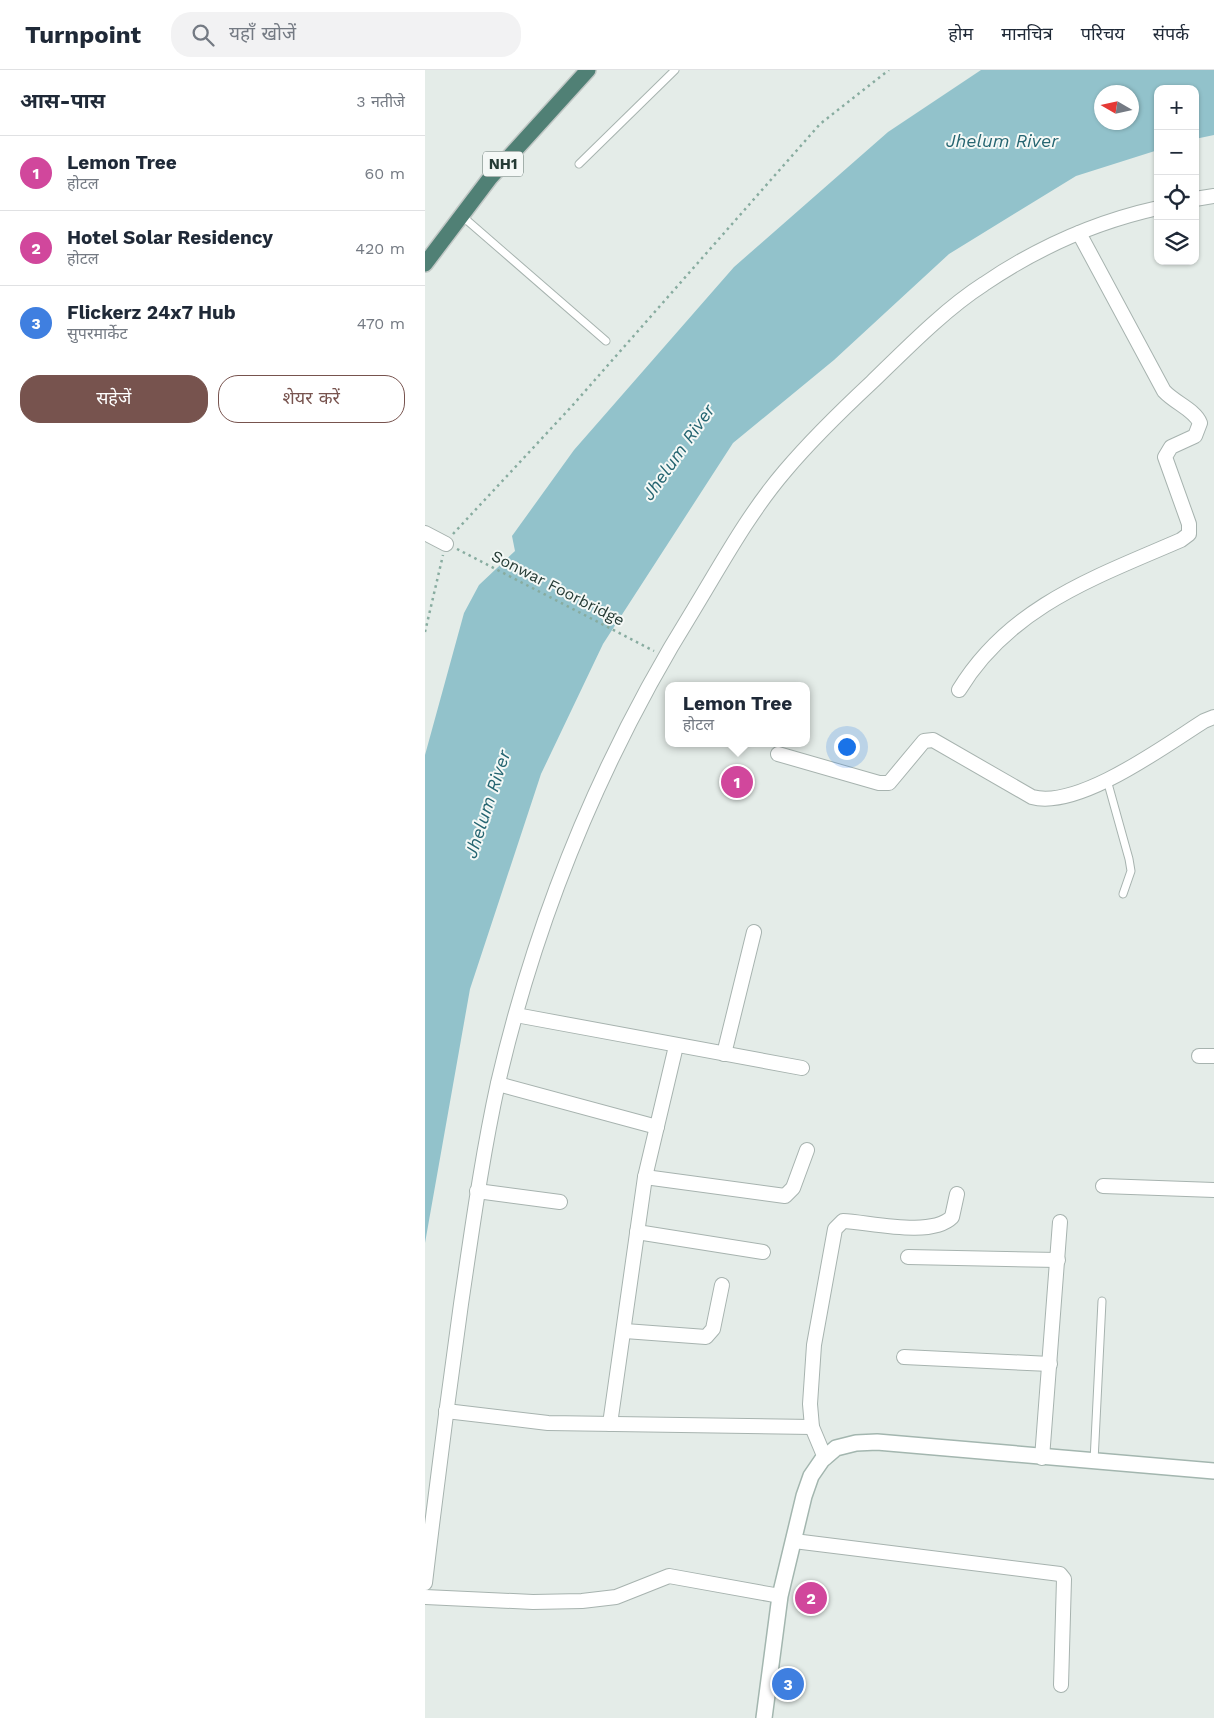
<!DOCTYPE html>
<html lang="hi">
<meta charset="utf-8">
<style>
body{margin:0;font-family:"Work Sans","Noto Sans Devanagari",sans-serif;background:#f2f2f3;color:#1f2937}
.controls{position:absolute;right:15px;top:15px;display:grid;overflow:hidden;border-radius:10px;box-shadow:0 1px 4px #0004}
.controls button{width:45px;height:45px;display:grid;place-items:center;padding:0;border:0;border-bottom:1px solid #e0e1e3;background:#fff;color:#1f2937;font:25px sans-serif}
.compass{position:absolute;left:669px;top:15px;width:45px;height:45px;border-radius:50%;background:#fff;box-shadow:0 1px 4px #0004;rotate:279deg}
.you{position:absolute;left:421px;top:676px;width:18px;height:18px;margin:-12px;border:4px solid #fff;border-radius:50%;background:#1a73e8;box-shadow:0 0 0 8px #1a73e833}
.badge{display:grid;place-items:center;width:32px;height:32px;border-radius:50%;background:#77534e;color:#fff;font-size:16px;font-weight:700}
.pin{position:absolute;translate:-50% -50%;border:2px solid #fff;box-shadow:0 1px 5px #0006}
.popup{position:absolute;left:240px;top:612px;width:145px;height:65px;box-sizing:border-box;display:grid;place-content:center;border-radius:10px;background:#fff;filter:drop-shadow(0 1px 4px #0005);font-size:16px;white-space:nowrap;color:#747a83}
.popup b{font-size:19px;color:#1f2937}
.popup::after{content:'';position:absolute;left:50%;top:100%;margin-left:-10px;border:10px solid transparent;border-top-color:#fff}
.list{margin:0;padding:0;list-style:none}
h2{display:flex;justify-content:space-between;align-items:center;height:65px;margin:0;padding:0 20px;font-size:21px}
h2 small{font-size:16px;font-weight:400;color:#747a83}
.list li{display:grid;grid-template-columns:32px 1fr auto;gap:15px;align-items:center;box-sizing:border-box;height:75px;padding:0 20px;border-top:1px solid #e0e1e3}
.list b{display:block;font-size:19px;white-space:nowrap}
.list p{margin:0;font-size:16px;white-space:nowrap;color:#747a83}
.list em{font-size:16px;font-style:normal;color:#747a83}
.actions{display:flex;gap:10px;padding:15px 20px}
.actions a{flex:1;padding:11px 0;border:1px solid #77534e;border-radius:20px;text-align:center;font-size:18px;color:#77534e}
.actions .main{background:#77534e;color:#fff}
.icon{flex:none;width:28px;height:28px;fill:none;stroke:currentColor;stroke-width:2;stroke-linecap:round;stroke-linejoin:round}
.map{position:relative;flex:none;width:789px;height:1648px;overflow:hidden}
header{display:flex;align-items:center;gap:30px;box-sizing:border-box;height:70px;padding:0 25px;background:#fff;border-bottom:1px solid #e0e1e3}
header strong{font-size:24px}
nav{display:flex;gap:28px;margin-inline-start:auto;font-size:18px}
.search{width:350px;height:45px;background:#f2f2f3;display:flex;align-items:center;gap:12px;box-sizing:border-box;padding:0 18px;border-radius:20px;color:#747a83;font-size:19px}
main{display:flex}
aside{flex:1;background:#fff}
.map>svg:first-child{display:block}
</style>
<header>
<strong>Turnpoint</strong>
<div class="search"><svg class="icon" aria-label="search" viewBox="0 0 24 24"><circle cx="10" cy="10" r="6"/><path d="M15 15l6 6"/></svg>यहाँ खोजें</div>
<nav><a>होम</a><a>मानचित्र</a><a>परिचय</a><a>संपर्क</a></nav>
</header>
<main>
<aside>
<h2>आस-पास<small>3 नतीजे</small></h2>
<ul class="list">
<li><span class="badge" style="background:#d1479c">1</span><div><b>Lemon Tree</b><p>होटल</p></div><em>60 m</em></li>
<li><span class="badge" style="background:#d1479c">2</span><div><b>Hotel Solar Residency</b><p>होटल</p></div><em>420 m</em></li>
<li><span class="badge" style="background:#3f7fe0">3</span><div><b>Flickerz 24x7 Hub</b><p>सुपरमार्केट</p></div><em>470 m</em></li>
</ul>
<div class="actions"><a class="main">सहेजें</a><a>शेयर करें</a></div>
</aside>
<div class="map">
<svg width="789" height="1648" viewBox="0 0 789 1648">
<rect width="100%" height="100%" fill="#e4ece8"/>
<path fill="#92c2cb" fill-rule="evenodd" d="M556 0H789V65L770 69V19H733V80L651 106 524 184 409 290 308 373 178 574 116 704 45 919 0 1173V685L39 543 54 515 90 481 87 466 149 380 309 197 463 62ZM676 22H706V52H676Z"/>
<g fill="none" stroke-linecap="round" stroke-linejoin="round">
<defs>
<g id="service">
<path d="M154 94 250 0"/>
<path d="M37 146 181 271"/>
<path d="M682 710 704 789 706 801 698 824"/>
<path d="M669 1391 677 1231"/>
</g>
<g id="minor">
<path d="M770 129 789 126"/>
<path d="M0 463 21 474"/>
<path d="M534 620C585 536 671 507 756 470L764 464V454L740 387 746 377 770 366 775 353C770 340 750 333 739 321L654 163"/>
<path d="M353 684 454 713H464L499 671 508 670 607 727C653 740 741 675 779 651L789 647"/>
<path d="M91 945 377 998"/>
<path d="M299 984 329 862"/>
<path d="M774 986H789"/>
<path d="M73 1014 232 1057"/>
<path d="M220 1107 360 1126 368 1118 382 1080"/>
<path d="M678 1116 789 1120"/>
<path d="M52 1121 135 1132"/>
<path d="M212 1162 338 1182"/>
<path d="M483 1187 633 1190"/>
<path d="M200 1261 281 1267 288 1259 297 1215"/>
<path d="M479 1287 625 1294"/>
<path d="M21 1341 123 1353 387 1357"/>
<path d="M185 1354 220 1107 251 976"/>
<path d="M400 1388 387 1357 385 1334 389 1275 410 1159 418 1151C444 1152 506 1168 527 1147L532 1124"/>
<path d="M617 1388 635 1152"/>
<path d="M369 1471 635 1504 639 1509 636 1615"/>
<path d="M0 1513C11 1420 23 1327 36 1234 47 1160 57 1086 73 1013 112 845 178 685 269 539 297 493 324 443 360 401 387 369 417 340 447 312 481 279 520 239 559 214 612 178 670 152 733 138"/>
<path d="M0 1527 108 1532 157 1531 191 1527 244 1506 355 1526"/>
</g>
<path id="secondary" d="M339 1648 355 1526 379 1426 386 1406 397 1390 411 1378 431 1373 452 1372 789 1401"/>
<path id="trunk" d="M0 194 65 108 163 0"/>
</defs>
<use href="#service" stroke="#a7b3af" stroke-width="9"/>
<use href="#minor" stroke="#a7b3af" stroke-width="16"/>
<use href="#secondary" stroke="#a3b6af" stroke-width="18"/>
<use href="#trunk" stroke="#c2c8c6" stroke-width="18"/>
<g stroke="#88aca0" stroke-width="2.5" stroke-dasharray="2.5 4" stroke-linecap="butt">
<path d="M28 464 147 336 395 54 464 0"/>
<path d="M32 479 229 581"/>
<path d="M0 562 18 485"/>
</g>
<use href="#service" stroke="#fff" stroke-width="7"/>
<use href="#minor" stroke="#fff" stroke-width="14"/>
<use href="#secondary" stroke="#fff" stroke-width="15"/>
<use href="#trunk" stroke="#508075" stroke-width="15"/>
</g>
<g text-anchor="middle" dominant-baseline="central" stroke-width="4" stroke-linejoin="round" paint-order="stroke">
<rect fill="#f4f8f6" stroke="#63746f" stroke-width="1" x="58" y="81.5" width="40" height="25" rx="4"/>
<g font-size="15" font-weight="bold" fill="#253b35">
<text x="78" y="94">NH1</text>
</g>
<g font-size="16" fill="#253b35" stroke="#f4f8f6">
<text transform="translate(133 518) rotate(27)">Sonwar Foorbridge</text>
</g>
<g font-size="18" font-style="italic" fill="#256571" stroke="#f4f8f6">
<text x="577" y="70">Jhelum River</text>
<text transform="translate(253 382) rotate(-55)">Jhelum River</text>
<text transform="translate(62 734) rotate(-72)">Jhelum River</text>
</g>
</g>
</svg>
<div class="controls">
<button>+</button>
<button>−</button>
<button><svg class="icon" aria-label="locate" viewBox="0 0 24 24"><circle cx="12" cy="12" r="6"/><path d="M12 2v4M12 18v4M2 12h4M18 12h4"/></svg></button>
<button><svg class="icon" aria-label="layers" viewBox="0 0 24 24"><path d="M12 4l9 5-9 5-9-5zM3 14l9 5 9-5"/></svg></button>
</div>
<svg class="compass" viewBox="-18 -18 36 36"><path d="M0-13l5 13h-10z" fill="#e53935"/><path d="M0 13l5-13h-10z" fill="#747a83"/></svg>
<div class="you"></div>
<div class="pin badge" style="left:312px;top:712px;background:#d1479c">1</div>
<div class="popup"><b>Lemon Tree</b>होटल</div>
<div class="pin badge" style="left:386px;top:1528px;background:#d1479c">2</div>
<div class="pin badge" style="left:363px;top:1614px;background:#3f7fe0">3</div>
</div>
</main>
